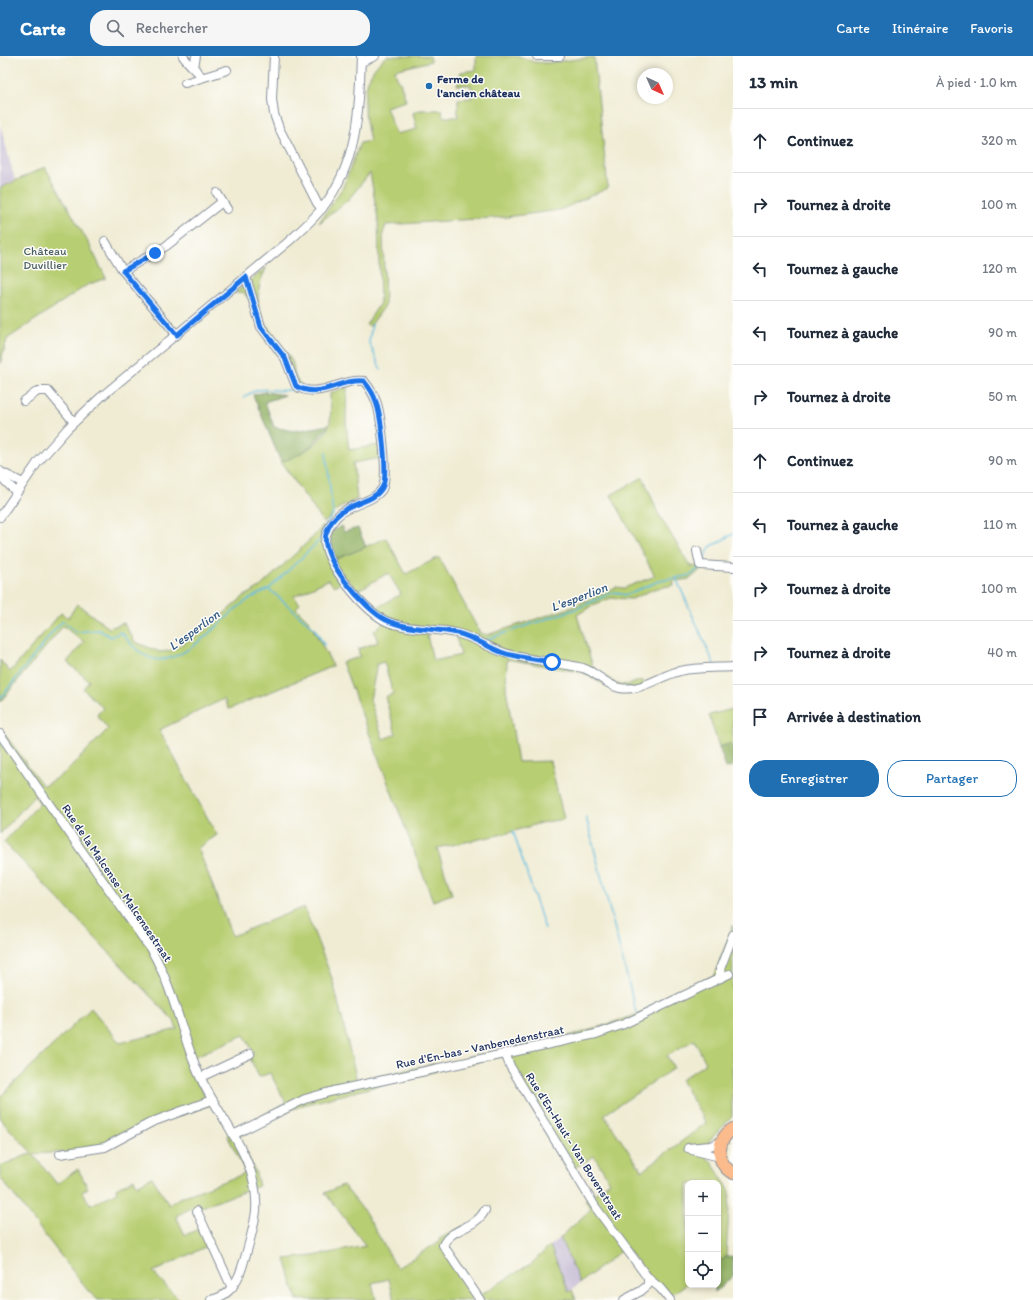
<!DOCTYPE html>
<html lang="fr">
<meta charset="utf-8">
<style>
body{margin:0;font-family:Itim,sans-serif;background:#f6f6f7;color:#1f2937}
.controls{position:absolute;right:12px;bottom:12px;display:grid;overflow:hidden;border-radius:8px;box-shadow:0 2px 6px #0003}
.controls button{width:36px;height:36px;display:grid;place-items:center;padding:0;border:0;border-bottom:1px solid #e0e1e3;background:#fff;color:#1f2937;font:20px sans-serif}
.compass{position:absolute;left:637px;top:12px;width:36px;height:36px;border-radius:50%;background:#fff;box-shadow:0 2px 6px #0003;rotate:135deg}
.stop{position:absolute;width:12px;height:12px;margin:-9px;border:3px solid #1a73e8;border-radius:50%;background:#fff}
.stop.end{background:#1a73e8;border-color:#fff;box-shadow:0 1px 4px #0008}
.list{margin:0;padding:0;list-style:none}
h2{display:flex;justify-content:space-between;align-items:center;height:52px;margin:0;padding:0 16px;font-size:17px}
h2 small{font-size:13px;font-weight:400;color:#747a83}
.list li{display:grid;grid-template-columns:26px 1fr auto;gap:12px;align-items:center;box-sizing:border-box;height:64px;padding:0 16px;border-top:1px solid #e0e1e3}
.list b{display:block;font-size:15px;white-space:nowrap}
.list em{font-size:13px;font-style:normal;color:#747a83}
.actions{display:flex;gap:8px;padding:12px 16px}
.actions a{flex:1;padding:9px 0;border:1px solid #1f6fb2;border-radius:16px;text-align:center;font-size:14px;color:#1f6fb2}
.actions .main{background:#1f6fb2;color:#fff}
.icon{flex:none;width:22px;height:22px;fill:none;stroke:currentColor;stroke-width:2;stroke-linecap:round;stroke-linejoin:round}
.map{position:relative;flex:none;width:733px;height:1244px;overflow:hidden}
header{display:flex;align-items:center;gap:24px;box-sizing:border-box;height:56px;padding:0 20px;background:#1f6fb2;color:#fff}
header strong{font-size:19px}
nav{display:flex;gap:22px;margin-inline-start:auto;font-size:14px}
.search{width:280px;height:36px;background:#f6f6f7;display:flex;align-items:center;gap:10px;box-sizing:border-box;padding:0 14px;border-radius:16px;color:#747a83;font-size:15px}
main{display:flex}
aside{flex:1;background:#fff}
.map>svg:first-child{display:block}
</style>
<header>
<strong>Carte</strong>
<div class="search"><svg class="icon" aria-label="search" viewBox="0 0 24 24"><circle cx="10" cy="10" r="6"/><path d="M15 15l6 6"/></svg>Rechercher</div>
<nav><a>Carte</a><a>Itinéraire</a><a>Favoris</a></nav>
</header>
<main>
<div class="map">
<svg width="733" height="1244" viewBox="0 0 733 1244">
<rect width="100%" height="100%" fill="#fdfcf7"/>
<filter id="ink" filterUnits="userSpaceOnUse"><feTurbulence type="fractalNoise" baseFrequency=".025" numOctaves="2"/><feDisplacementMap in="SourceGraphic" scale="8" xChannelSelector="R" yChannelSelector="G"/><feConvolveMatrix kernelMatrix="1 2 1 2 8 2 1 2 1" color-interpolation-filters="sRGB"/></filter>
<filter id="wash" filterUnits="userSpaceOnUse"><feTurbulence type="fractalNoise" baseFrequency=".012" numOctaves="4" result="noise"/><feDisplacementMap in="SourceGraphic" scale="16" xChannelSelector="R" yChannelSelector="G"/><feGaussianBlur stdDeviation="0.9" result="paint"/><feColorMatrix in="noise" values="0 0 0 0 0 0 0 0 0 0 0 0 0 0 0 0 0 1.4 0 .05"/><feComposite in="paint" operator="in"/></filter>
<g filter="url(#wash)">
<rect width="100%" height="100%" fill="#f0ecd4"/>
<g fill="#c9bfd7">
<path d="M0 69 15 124 0 132Z"/>
<path d="M560 1182 580 1227 569 1236 550 1190Z"/>
</g>
<g fill="#b8ce72" stroke="#6a7e68" fill-rule="evenodd">
<path d="M387 0H430L431 5 395 14 398 26H400L406 45 386 51 396 78 417 73 413 57 420 54H442L443 61H458V43L472 42 471 29H457L461 16 476 14V0H519L534 6 547 7 594 1 608 132 560 154 506 161 386 169 383 177 385 250 370 270 366 269 380 247 378 163 370 117 348 144 319 167 343 131 360 87 370 85C363 53 358 22 387 0Z"/>
<path d="M45 111 89 188 106 222 87 229 7 283 0 308V132Z"/>
<path d="M266 212C245 256 270 271 292 305 295 310 293 317 296 323 298 326 302 329 304 332L293 336 281 304 267 284 249 243 243 236 234 237Z"/>
<path d="M347 331 346 365 349 394 379 389 381 402 353 407 357 443 339 452 324 467 281 406C298 400 323 387 329 369 332 360 330 346 330 337Z"/>
<path d="M643 421 658 457 690 510 703 511 690 523 673 525 674 529 654 533 632 543 611 542 593 549 577 559 593 611 616 628 628 629 642 624 646 630 631 637 618 636 584 617 507 603 506 632 518 706 550 705 564 763 540 767 508 777 437 792 452 838 433 845 342 606 360 601 358 593 378 586 374 575 382 568 386 560 375 553 401 538 388 517 357 535 348 523 334 530 328 524 294 540 300 548 296 552 309 565 333 610 229 653 224 643 159 674 217 779 198 792 232 880 304 851 333 925 357 1025 434 1008 436 1015 303 1049 267 1064 238 1081 255 1115 259 1130 199 1152 195 1150 176 1160 185 1179 201 1172 209 1189 153 1216 179 1244H98L88 1235 0 1121V1110L32 1097 0 1063V1041L91 952 120 987 177 973 174 965 4 786 40 747 34 740 0 778V672L43 730 66 716 108 673 97 659 103 652 83 633 89 625 67 606 84 586 63 570 0 646V604L10 616 61 557 68 562 77 548 109 572 124 567 135 586 160 596 170 595 204 575 243 541 260 531 314 480 323 469 325 473 334 504 386 482 406 518 439 501 480 577 487 579 570 552 616 531 624 532 655 520 611 439ZM425 570 454 574 461 599 433 605ZM384 606 393 638 385 641 396 678 383 683 370 644 377 608ZM244 979 254 997 250 1002 259 1021 270 1017 286 1047 227 1079 246 1117 179 1142 169 1149 152 1121 137 1129 134 1123 116 1132 117 1136 91 1149 82 1136 88 1132 78 1113 57 1128 33 1098 68 1096 103 1090 159 1066 210 1049 197 1025 189 1003Z"/>
<path d="M733 653V687L719 691 709 659Z"/>
<path d="M733 869 732 1061 709 1085 707 1103 710 1104 730 1135 726 1201 718 1207V1127H688V1227L666 1242 626 1191 580 1227 560 1182 591 1153 585 1144 610 1126 594 1100 568 1116 503 1000 469 1008 467 1001 578 978 641 957 715 919ZM694 984 706 1007 681 1024 706 1067 642 1115 604 1059 674 1012 667 1000Z"/>
<path d="M343 1129 365 1156 397 1212 440 1185 439 1183 468 1168 448 1185 447 1190 480 1239 532 1207 550 1190 569 1236 572 1234 576 1244H394L389 1223 372 1227 376 1244H297L285 1203 313 1200 366 1190 325 1137Z"/>
</g>
<g fill="#92b164" stroke="#567061">
<path d="M265 336 285 339 265 346 274 371 294 375 329 369C315 388 305 398 281 406L253 339Z"/>
<path d="M342 470 344 476 358 472 366 491 334 504 328 486V477Z"/>
<path d="M733 687V710L726 712 719 691Z"/>
<path d="M733 1200V1220L715 1236V1229H718V1207L726 1201Z"/>
</g>
<g fill="none" stroke-linecap="round" stroke-linejoin="round">
<g stroke="#60bbde" stroke-width="1.5">
<path d="M372 268 369 286 381 314"/>
<path d="M244 341C266 326 273 339 293 333"/>
<path d="M703 505 710 491 733 478"/>
<path d="M676 522 714 608"/>
<path d="M269 533 321 483 323 474 333 458 326 396"/>
<path d="M487 583 576 553 614 536 625 539 659 525 691 519 700 511"/>
<path d="M0 643 55 573 63 565 76 576 99 574 111 581 121 576C130 586 139 600 154 603 184 609 220 565 242 548 250 542 260 537 269 533L314 572 324 589"/>
<path d="M586 761 636 956"/>
<path d="M513 775 545 873"/>
</g>
</g>
</g>
<g filter="url(#ink)">
<g fill="none" stroke-linecap="round" stroke-linejoin="round">
<defs>
<g id="minor">
<path d="M183 0C188 8 195 12 201 20"/>
<path d="M274 0 272 43 274 58 279 72 317 147 322 153"/>
<path d="M537 0H560"/>
<path d="M361 6 375 0"/>
<path d="M194 11 196 0"/>
<path d="M185 27 227 14"/>
<path d="M217 137 227 153"/>
<path d="M105 185 123 215 177 279"/>
<path d="M123 215 166 190 222 146"/>
<path d="M246 221 261 271 285 302 296 330C320 344 340 322 364 325 369 331 373 337 376 345 381 358 389 422 382 433 370 451 340 445 328 474 326 478 325 482 325 486 327 510 364 553 384 564 403 574 435 572 456 577 474 581 490 593 508 598 532 605 558 606 583 612 596 616 607 630 620 632 641 636 661 619 680 615 697 611 716 612 733 611"/>
<path d="M24 345 38 335H48L74 366"/>
<path d="M0 415 3 423 16 436"/>
<path d="M1 416 23 427"/>
<path d="M0 461 38 406 68 372 101 341 288 186C300 175 313 164 323 151 358 106 359 55 361 0"/>
<path d="M697 495 700 509 733 511"/>
<path d="M0 678 152 895C173 932 181 975 197 1014 216 1060 260 1101 256 1155 254 1172 249 1188 244 1205 239 1223 231 1240 211 1244"/>
<path d="M720 921V913L733 879"/>
<path d="M505 997 510 1010 596 1152 648 1222V1229L641 1235 624 1244"/>
<path d="M201 1021 250 998"/>
<path d="M233 1079 305 1043 333 1035 596 978 624 968 729 918"/>
<path d="M688 1092 710 1090 721 1086"/>
<path d="M692 1094 720 1101"/>
<path d="M60 1098 105 1091 152 1066 212 1044"/>
<path d="M197 1155 232 1232"/>
<path d="M648 1222 660 1232 670 1244"/>
<path d="M480 1244 443 1189C450 1172 476 1173 485 1154"/>
</g>
<path id="highway" d="M733 1073C716 1083 715 1108 733 1117"/>
</defs>
<use href="#minor" stroke="#868e99" stroke-width="10"/>
<use href="#highway" stroke="#868e99" stroke-width="14"/>
<use href="#minor" stroke="#fff" stroke-width="8"/>
<use href="#highway" stroke="#fbbb8d" stroke-width="12"/>
</g>
</g>
<g fill="none" stroke-linecap="round" stroke-linejoin="round" filter="url(#ink)">
<path stroke="#1a73e8" stroke-width="5" d="M155 197 123 215 177 279 246 221 261 271 285 302 296 330C320 344 340 322 364 325 369 331 374 338 376 346 381 359 389 422 382 432 371 451 336 444 326 478 320 502 365 554 386 564 407 574 434 572 457 577 473 581 486 590 501 596 517 602 535 603 552 606"/>
</g>
<circle fill="#1f6fb2" stroke="#fdfcf7" stroke-width="1.5" cx="429" cy="30" r="4"/>
<g text-anchor="middle" dominant-baseline="central" stroke-width="3" stroke-linejoin="round" paint-order="stroke">
<g font-size="12" font-weight="bold" fill="#1b2f5e" stroke="#fdfcf7" text-anchor="start">
<text x="437" y="23">Ferme de<tspan x="437" dy="14">l'ancien château</tspan></text>
</g>
<g font-size="12" fill="#4a5f64" stroke="#fdfcf7">
<text x="45" y="195">Château<tspan x="45" dy="14">Duvillier</tspan></text>
</g>
<g font-size="12" fill="#1b2f5e" stroke="#fdfcf7">
<text transform="translate(117 827) rotate(56)">Rue de la Malcense - Malcensestraat</text>
<text transform="translate(480 991) rotate(-12)">Rue d'En-bas - Vanbenedenstraat</text>
<text transform="translate(574 1090) rotate(58)">Rue d'En-Haut - Van Bovenstraat</text>
</g>
<g font-size="13" font-style="italic" fill="#305984" stroke="#fdfcf7">
<text transform="translate(579 541) rotate(-21)">L'esperlion</text>
<text transform="translate(194 574) rotate(-36)">L'esperlion</text>
</g>
</g>
</svg>
<div class="controls">
<button>+</button>
<button>−</button>
<button><svg class="icon" aria-label="locate" viewBox="0 0 24 24"><circle cx="12" cy="12" r="6"/><path d="M12 2v4M12 18v4M2 12h4M18 12h4"/></svg></button>
</div>
<svg class="compass" viewBox="-18 -18 36 36"><path d="M0-13l5 13h-10z" fill="#e53935"/><path d="M0 13l5-13h-10z" fill="#747a83"/></svg>
<div class="stop" style="left:552px;top:606px"></div>
<div class="stop end" style="left:155px;top:197px"></div>
</div>
<aside>
<h2>13 min<small>À pied · 1.0 km</small></h2>
<ul class="list">
<li><svg class="icon" aria-label="ahead" viewBox="0 0 24 24"><path d="M12 20V5M6 11l6-6 6 6"/></svg><div><b>Continuez</b></div><em>320 m</em></li>
<li><svg class="icon" aria-label="right" viewBox="0 0 24 24"><path d="M7 20v-9h11M14 6l5 5-5 5"/></svg><div><b>Tournez à droite</b></div><em>100 m</em></li>
<li><svg class="icon" aria-label="left" viewBox="0 0 24 24"><path d="M17 20v-9H6M10 6l-5 5 5 5"/></svg><div><b>Tournez à gauche</b></div><em>120 m</em></li>
<li><svg class="icon" aria-label="left" viewBox="0 0 24 24"><path d="M17 20v-9H6M10 6l-5 5 5 5"/></svg><div><b>Tournez à gauche</b></div><em>90 m</em></li>
<li><svg class="icon" aria-label="right" viewBox="0 0 24 24"><path d="M7 20v-9h11M14 6l5 5-5 5"/></svg><div><b>Tournez à droite</b></div><em>50 m</em></li>
<li><svg class="icon" aria-label="ahead" viewBox="0 0 24 24"><path d="M12 20V5M6 11l6-6 6 6"/></svg><div><b>Continuez</b></div><em>90 m</em></li>
<li><svg class="icon" aria-label="left" viewBox="0 0 24 24"><path d="M17 20v-9H6M10 6l-5 5 5 5"/></svg><div><b>Tournez à gauche</b></div><em>110 m</em></li>
<li><svg class="icon" aria-label="right" viewBox="0 0 24 24"><path d="M7 20v-9h11M14 6l5 5-5 5"/></svg><div><b>Tournez à droite</b></div><em>100 m</em></li>
<li><svg class="icon" aria-label="right" viewBox="0 0 24 24"><path d="M7 20v-9h11M14 6l5 5-5 5"/></svg><div><b>Tournez à droite</b></div><em>40 m</em></li>
<li><svg class="icon" aria-label="arrive" viewBox="0 0 24 24"><path d="M6 21V4h12l-3 4 3 4H6"/></svg><div><b>Arrivée à destination</b></div></li>
</ul>
<div class="actions"><a class="main">Enregistrer</a><a>Partager</a></div>
</aside>
</main>
